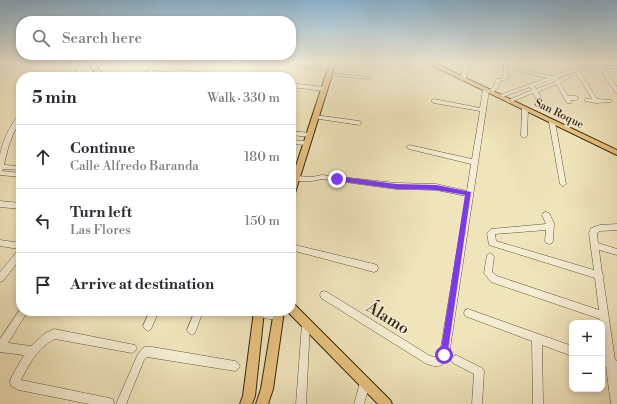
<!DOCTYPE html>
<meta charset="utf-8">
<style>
body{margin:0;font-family:"Libre Bodoni",serif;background:#f7f7f7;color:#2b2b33}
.controls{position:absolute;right:12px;bottom:12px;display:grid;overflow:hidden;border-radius:8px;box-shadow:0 2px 6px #0003}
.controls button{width:36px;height:36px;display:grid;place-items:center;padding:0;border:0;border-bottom:1px solid #e1e1e2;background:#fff;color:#2b2b33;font:20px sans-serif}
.stop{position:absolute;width:12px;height:12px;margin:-9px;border:3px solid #7c3aed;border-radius:50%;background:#fff}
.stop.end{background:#7c3aed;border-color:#fff;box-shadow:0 1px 4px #0008}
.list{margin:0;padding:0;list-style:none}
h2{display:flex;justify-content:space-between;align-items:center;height:52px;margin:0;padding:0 16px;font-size:17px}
h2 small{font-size:13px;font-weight:400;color:#7c7c81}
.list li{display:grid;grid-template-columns:26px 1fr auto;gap:12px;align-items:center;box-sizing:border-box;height:64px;padding:0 16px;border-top:1px solid #e1e1e2}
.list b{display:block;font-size:15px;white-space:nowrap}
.list p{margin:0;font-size:13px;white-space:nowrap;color:#7c7c81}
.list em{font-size:13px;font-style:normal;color:#7c7c81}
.icon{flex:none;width:22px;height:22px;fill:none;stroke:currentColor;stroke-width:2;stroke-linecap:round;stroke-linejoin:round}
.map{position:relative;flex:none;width:617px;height:404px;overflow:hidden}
.search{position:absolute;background:#fff;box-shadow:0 2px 6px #0003;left:16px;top:16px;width:280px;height:44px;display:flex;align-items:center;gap:10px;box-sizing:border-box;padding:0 14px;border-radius:16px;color:#7c7c81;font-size:15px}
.panel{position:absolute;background:#fff;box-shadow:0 2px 6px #0003;left:16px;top:72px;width:280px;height:244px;border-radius:16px}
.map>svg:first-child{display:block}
</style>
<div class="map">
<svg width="617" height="404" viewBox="0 0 617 404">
<rect width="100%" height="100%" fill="#f0e4bb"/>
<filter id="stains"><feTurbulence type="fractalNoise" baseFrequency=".005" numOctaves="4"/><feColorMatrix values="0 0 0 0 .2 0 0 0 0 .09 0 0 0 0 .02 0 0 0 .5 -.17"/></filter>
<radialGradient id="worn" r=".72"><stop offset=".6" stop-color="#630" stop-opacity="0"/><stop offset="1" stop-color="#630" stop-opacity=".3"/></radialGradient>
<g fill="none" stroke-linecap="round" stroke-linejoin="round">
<defs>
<g id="minor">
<path d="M156 62H160L156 67 235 76 237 77H221L154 70 147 77H142Z"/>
<path d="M238 62H243L240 64 238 63Z"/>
<path d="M276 62 330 69 332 70 330 71 278 64H276Z"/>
<path d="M312 62H325L334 64 332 65 314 63Z"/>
<path d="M370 62H390L391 63 389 64 372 63Z"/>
<path d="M465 62H469L466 79 463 81 460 79Z"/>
<path d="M593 65 617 66V68H604L617 87V93L615 92 599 68 593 67 579 70 597 99 611 100V102L596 103 585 101V99H592L576 73 574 72 557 78 559 80 568 75 572 76 560 83 568 96H576L579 98 576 100H570L572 102 571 103H567L556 84 538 92 543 101 540 103 538 102 533 93 511 102 509 103 506 101 532 90 530 87 502 97H498L497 96 547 78 514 70V68L552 76 572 69ZM553 79 555 82 536 89 534 86Z"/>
<path d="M80 66 84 67 75 77H70Z"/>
<path d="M504 66 508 67V79L500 81 499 86 493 93H489L488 92 494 86 496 79 503 78Z"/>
<path d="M327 73 370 77 372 78 370 79 329 75 327 74Z"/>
<path d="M291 83 324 87 327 89 324 91 291 87Z"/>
<path d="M486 88 489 90 449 355C444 368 436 368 425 363L321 298 320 295 321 292 324 291 327 292 430 356 436 357 440 353 466 196 436 190 396 189 322 179C314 181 299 184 293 178L296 176 312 177 322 175 396 183 436 184 467 191 471 164 409 149 406 147 409 145 472 159 480 111 434 103 431 101 434 99 480 108 483 90Z"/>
<path d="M525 107 528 109 527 136 524 138 521 136 522 109Z"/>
<path d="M21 114C21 123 15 129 12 137 8 146 6 156 4 165L19 166H21V170L3 169 2 171 21 173V177L0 175C0 169 0 162 0 156 1 145 11 120 21 114Z"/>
<path d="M315 115 359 121 362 123 359 125 313 118V116Z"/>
<path d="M552 120 555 122 566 184 563 187 560 184 549 122Z"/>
<path d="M291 131 310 133 313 135 310 137 291 135Z"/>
<path d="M291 140 307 141 310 143 307 145 291 144Z"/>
<path d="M0 201 21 203V209L0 207Z"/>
<path d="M546 212 549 213 554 223 553 241 552 243 549 244 546 243 545 241 546 230 495 234 496 241 594 270 589 233 591 228 600 225 617 224V230L600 231 597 233 598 243 617 249V255L599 250 602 273 604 276 603 278 615 360 617 361V404H611L606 367 602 366V356L605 357 602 334V323H601L600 319 491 282 484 273 487 255 490 253 493 255 494 257 492 272 497 276 599 310 595 278 489 245 487 233 491 229 546 224 542 215 543 213Z"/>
<path d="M0 240 21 243V258L3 281 0 282V272L19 249 0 246Z"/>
<path d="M291 244 374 264 377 265 378 268 377 271 374 272 291 250Z"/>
<path d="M21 308V311H28L8 343 31 346 44 334 54 329 135 345 137 348 135 351 132 353 55 339C38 347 29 364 21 380L109 398 113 399 114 404H89L19 390 11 386 10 382 11 378 24 355 0 352V339Z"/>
<path d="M468 309 572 346V356L542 345 543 404H533L532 341 465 316 464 313 465 310Z"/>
<path d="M150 311H159L151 329 148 331 145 329 143 326Z"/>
<path d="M195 311H203L195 333 192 335 189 333 187 330Z"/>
<path d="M255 311H279L281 312 282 315 281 318C274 321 263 318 256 315Z"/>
<path d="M306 320 309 321 310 324 306 404H296L302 324 303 321Z"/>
<path d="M145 347H152L235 361 238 363 240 366 238 369 235 371 147 357 144 360 126 404H116L138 354 142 349Z"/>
<path d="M456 355 482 368 484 371 482 404H472L474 374 453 363 451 360 453 357Z"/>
<path d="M365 378 369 379 370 383 364 404H354L361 379Z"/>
</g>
<g id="major">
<path d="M90 62H96V66L104 77H98L90 66Z"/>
<path d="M330 62H336L295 193 291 196V181Z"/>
<path d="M425 62H432L617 150V155Z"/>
<path d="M291 303 295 305 390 400 392 404H378L287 311H291Z"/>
<path d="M254 311H264L255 396 252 404H240L243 396Z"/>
<path d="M274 311H284L273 389 268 404H256L261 389Z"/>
</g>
</defs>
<use href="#minor" stroke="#62553c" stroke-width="1"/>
<use href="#major" stroke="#332512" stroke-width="2"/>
<use href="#minor" fill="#f5edd3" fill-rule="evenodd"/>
<use href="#major" fill="#e8c27e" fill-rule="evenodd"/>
</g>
<linearGradient id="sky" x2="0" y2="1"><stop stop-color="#8bb7d6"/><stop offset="0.53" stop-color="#f8f3e0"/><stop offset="1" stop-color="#f8f3e0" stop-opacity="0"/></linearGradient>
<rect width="617" height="118" fill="url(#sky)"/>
<path fill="#7c3aed" d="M337 176 396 184 436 185 471 192 447 358 444 359 441 358 440 355 465 195 436 190 396 189 337 181 334 179Z"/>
<g text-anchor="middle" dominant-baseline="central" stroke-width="3.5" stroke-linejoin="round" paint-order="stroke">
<g font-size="11" fill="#332512" stroke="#f5edd3">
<text transform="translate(559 114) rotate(26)">San Roque</text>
</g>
<g font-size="16" fill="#332512" stroke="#f5edd3">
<text transform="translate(388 318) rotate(32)">Álamo</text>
</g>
</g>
<rect width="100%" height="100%" filter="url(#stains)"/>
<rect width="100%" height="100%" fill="url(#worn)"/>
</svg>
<div class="controls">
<button>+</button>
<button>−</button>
</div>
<div class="stop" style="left:444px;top:355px"></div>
<div class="stop end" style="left:337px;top:179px"></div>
<div class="search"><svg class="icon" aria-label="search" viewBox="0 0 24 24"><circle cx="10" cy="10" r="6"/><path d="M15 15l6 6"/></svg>Search here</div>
<section class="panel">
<h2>5 min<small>Walk · 330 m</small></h2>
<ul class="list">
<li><svg class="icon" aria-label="ahead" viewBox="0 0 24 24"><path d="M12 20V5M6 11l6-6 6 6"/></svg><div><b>Continue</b><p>Calle Alfredo Baranda</p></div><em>180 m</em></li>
<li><svg class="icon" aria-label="left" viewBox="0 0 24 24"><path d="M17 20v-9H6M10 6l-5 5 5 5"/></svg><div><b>Turn left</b><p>Las Flores</p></div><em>150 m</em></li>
<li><svg class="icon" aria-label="arrive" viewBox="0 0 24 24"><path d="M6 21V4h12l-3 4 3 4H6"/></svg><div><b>Arrive at destination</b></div></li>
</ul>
</section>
</div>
